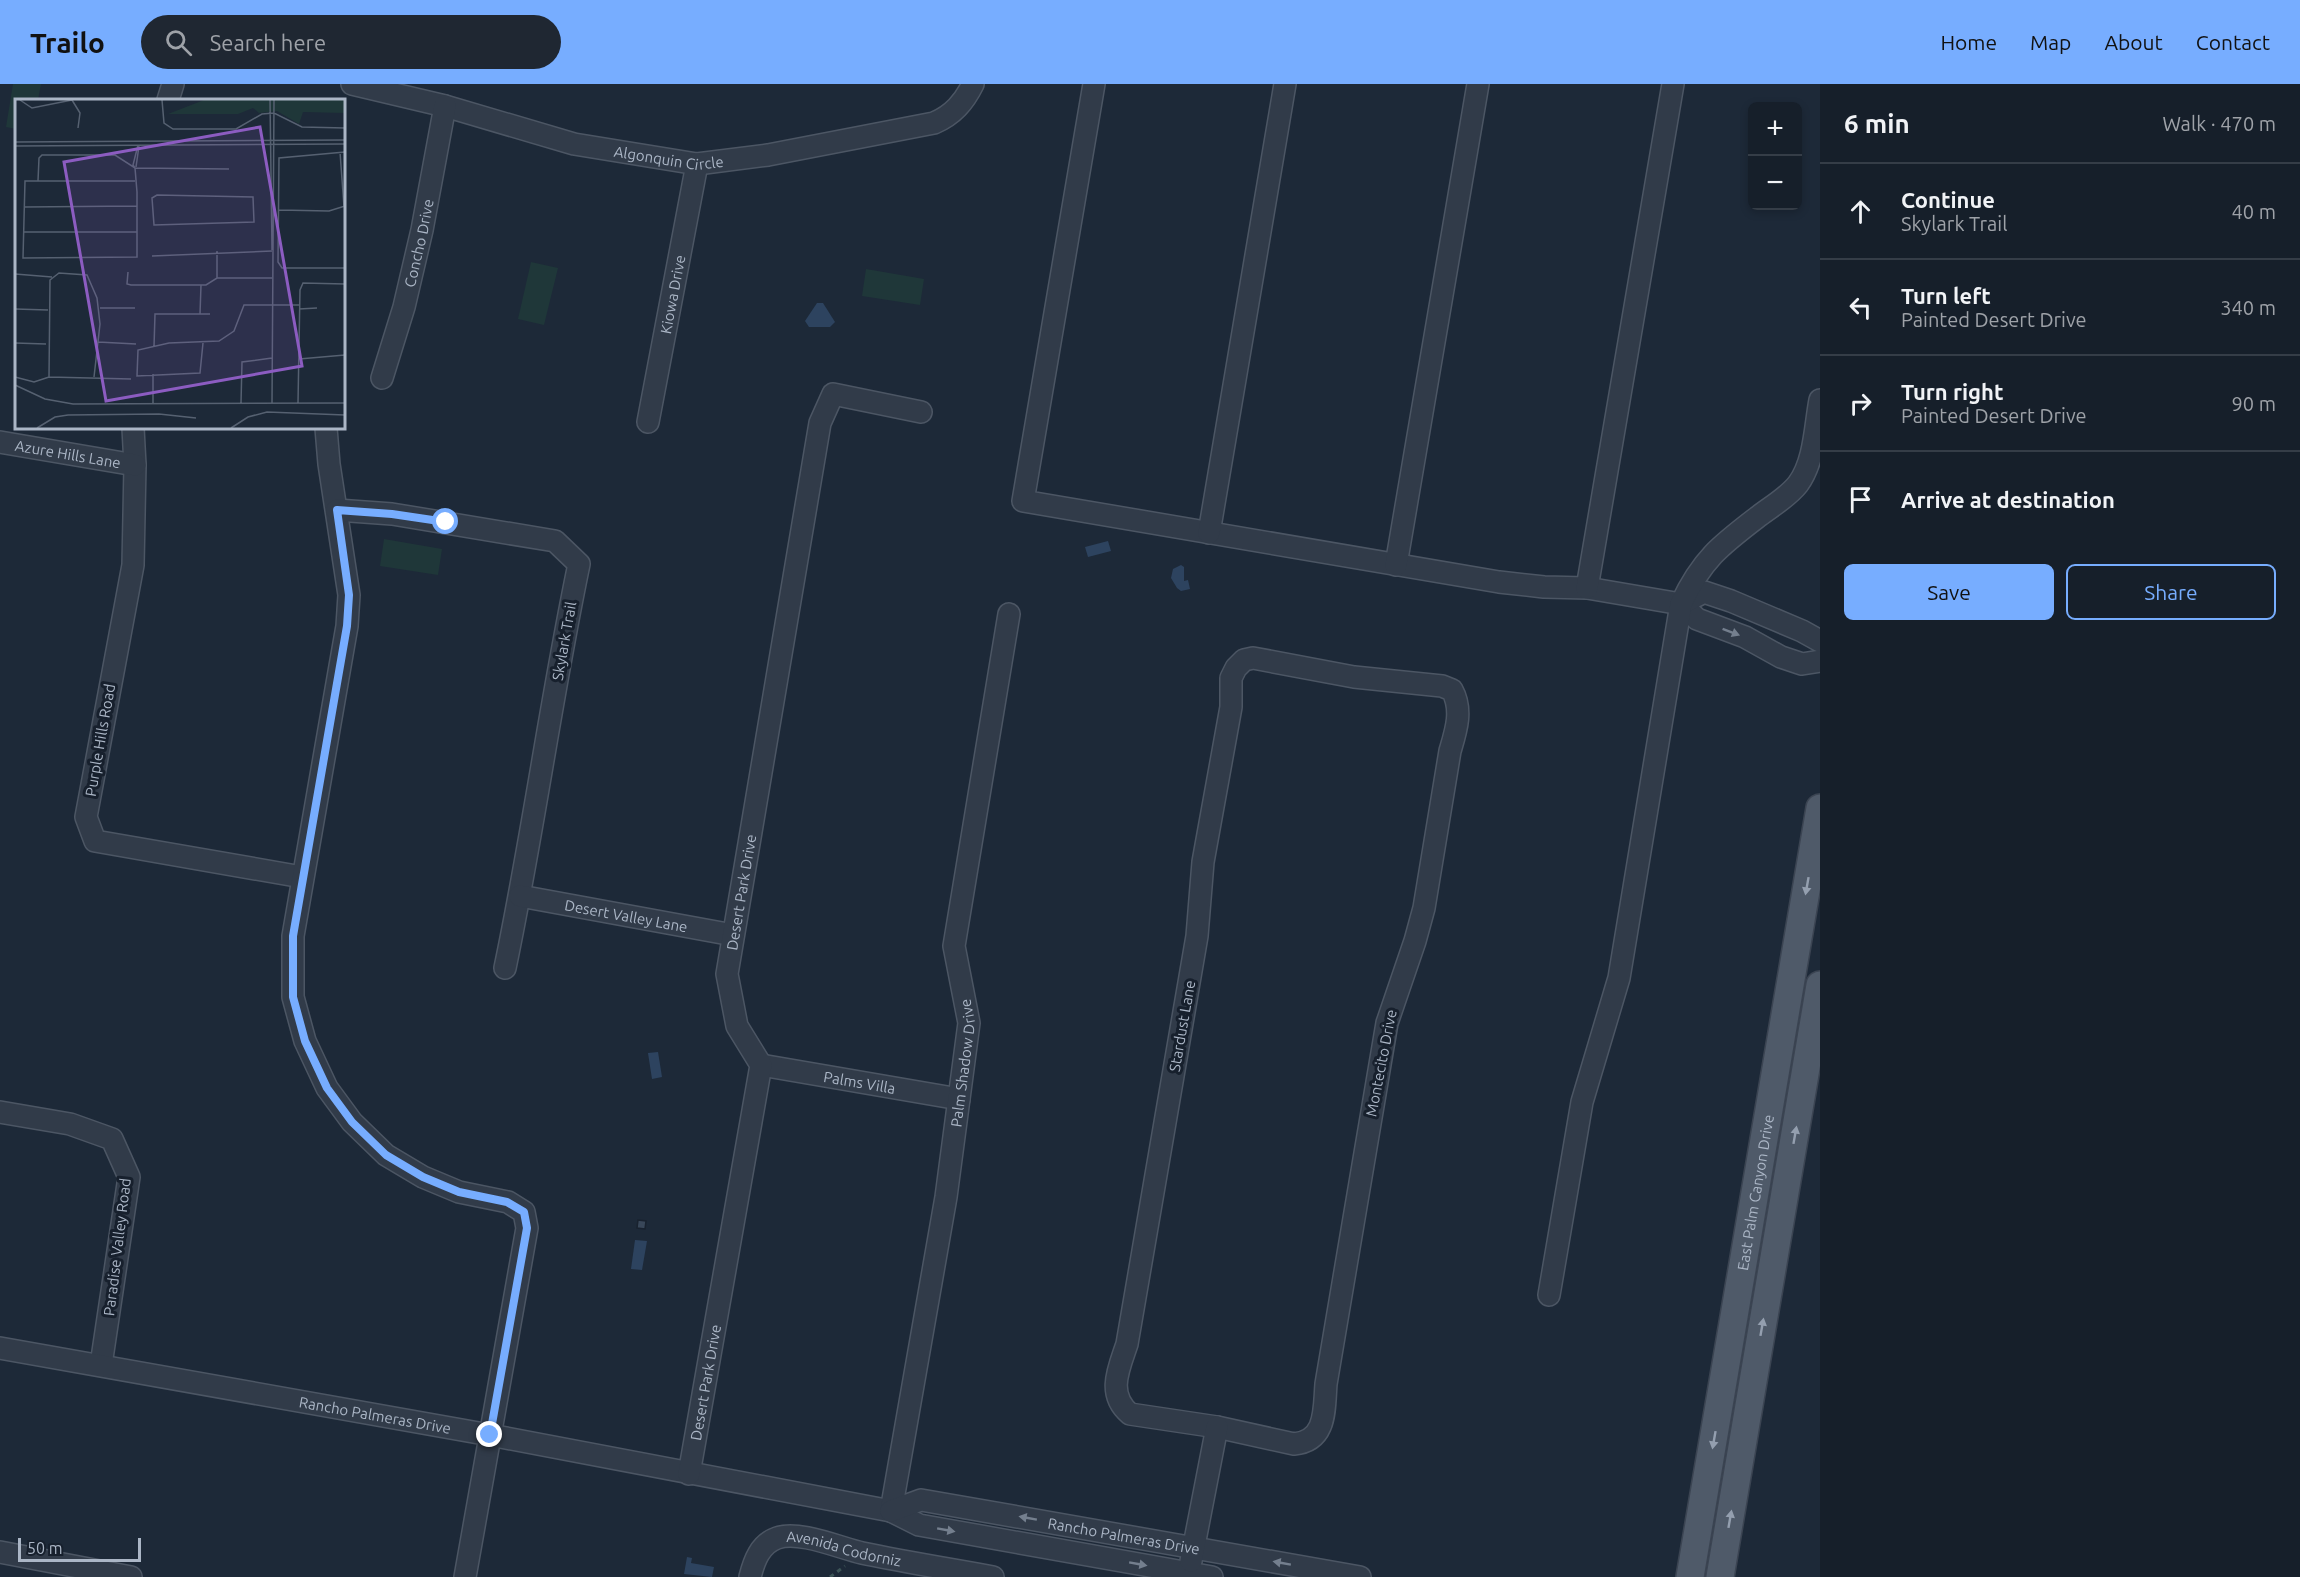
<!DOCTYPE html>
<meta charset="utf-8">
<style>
body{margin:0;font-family:Ubuntu,sans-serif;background:#1f2732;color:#f1f3f6}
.controls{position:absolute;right:18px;top:18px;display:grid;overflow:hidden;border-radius:9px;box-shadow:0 3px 9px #0003}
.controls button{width:54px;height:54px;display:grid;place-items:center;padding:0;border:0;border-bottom:2px solid #353d47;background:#161f2a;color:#f1f3f6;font:30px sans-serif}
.scale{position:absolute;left:18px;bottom:15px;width:123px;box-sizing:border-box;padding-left:6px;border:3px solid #abb6c6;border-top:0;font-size:16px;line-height:21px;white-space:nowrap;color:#abb6c6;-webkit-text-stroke:4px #17202d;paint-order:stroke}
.stop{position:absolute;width:18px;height:18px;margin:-14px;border:4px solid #77adff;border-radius:50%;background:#fff}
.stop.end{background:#77adff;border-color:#fff;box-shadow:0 2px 6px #0008}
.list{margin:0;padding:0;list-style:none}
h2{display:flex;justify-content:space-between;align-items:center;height:78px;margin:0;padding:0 24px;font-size:26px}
h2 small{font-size:20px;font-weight:400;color:#9ea2a8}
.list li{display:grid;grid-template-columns:39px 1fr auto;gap:18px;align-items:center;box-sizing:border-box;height:96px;padding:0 24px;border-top:2px solid #353d47}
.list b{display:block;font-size:22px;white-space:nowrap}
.list p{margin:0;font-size:20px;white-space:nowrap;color:#9ea2a8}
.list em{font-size:20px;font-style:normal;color:#9ea2a8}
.actions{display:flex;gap:12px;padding:18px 24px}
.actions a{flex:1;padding:14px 0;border:2px solid #77adff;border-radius:9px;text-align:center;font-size:21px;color:#77adff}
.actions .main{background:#77adff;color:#111}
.icon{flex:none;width:33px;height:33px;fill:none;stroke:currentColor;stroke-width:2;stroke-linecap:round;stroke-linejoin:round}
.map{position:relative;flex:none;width:1820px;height:1493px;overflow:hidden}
header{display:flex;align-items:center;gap:36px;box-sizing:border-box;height:84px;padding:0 30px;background:#77adff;color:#111}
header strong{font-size:28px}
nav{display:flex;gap:33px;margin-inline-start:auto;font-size:21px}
.search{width:420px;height:54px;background:#1f2732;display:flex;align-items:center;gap:15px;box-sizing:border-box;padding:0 21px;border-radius:33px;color:#9ea2a8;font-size:22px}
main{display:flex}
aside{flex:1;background:#161f2a}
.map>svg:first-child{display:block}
</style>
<header>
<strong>Trailo</strong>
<div class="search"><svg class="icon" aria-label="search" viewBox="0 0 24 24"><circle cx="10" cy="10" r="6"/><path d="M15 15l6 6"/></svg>Search here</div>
<nav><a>Home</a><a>Map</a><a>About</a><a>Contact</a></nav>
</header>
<main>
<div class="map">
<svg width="1820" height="1493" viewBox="0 0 1820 1493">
<rect width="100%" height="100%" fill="#1d2938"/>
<g fill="#1f3739">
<path d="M13 0H41L38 16H16V45L6 43Z"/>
<path d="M531 178 558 184 544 241 518 235Z"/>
<path d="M866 185 924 195 920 221 862 212Z"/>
<path d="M384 455 442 465 438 491 380 482Z"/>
</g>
<g fill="#2d435f">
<path d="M817 219H823L835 238 830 243H809L805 237Z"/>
<path d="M1108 457 1111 467 1088 473 1085 463Z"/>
<path d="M1181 481 1184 483V497L1188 496 1190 505 1181 507 1177 504 1171 494 1173 485Z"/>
<path d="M658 968 662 993 652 995 648 969Z"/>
<path d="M635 1156 647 1157 642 1186 631 1185Z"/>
<path d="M687 1473 692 1474 691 1479 714 1483 712 1493 684 1490Z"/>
</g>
<path fill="#394759" stroke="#19222f" stroke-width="1.5" d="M638 1136 646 1137 645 1145 637 1144Z"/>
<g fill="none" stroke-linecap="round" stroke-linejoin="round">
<defs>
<g id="minor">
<path id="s1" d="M352 0 445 22 574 60 697 80 768 71 934 39C953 31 964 18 973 0"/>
<path d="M1094 0 1023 417 1499 498 1544 503 1587 504 1681 520 1697 535 1745 553 1781 573 1802 580 1820 577"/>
<path d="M168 16 173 0"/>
<path id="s2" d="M382 294 404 223 422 146 445 22"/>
<path id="s3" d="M648 338 697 80"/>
<path d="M133 344 135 381 133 481 86 733 95 757 302 793"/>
<path d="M326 344 329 380 349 511 347 542 293 852V913L305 957 327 1004 352 1038 386 1071 423 1093 459 1108 508 1118 524 1128 527 1144 465 1493"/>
<path id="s4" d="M0 358 135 381"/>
<path d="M337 426 392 430 555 457 579 480C551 614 533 750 505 884"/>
<path d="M1209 449 1285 0"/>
<path d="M1396 481 1478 0"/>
<path d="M1587 504 1673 0"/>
<path d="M1681 520 1704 508 1731 517 1802 547 1820 557"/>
<path d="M1253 574 1354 593 1442 602 1452 606C1463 626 1456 647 1450 667L1424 824 1415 857 1387 939 1326 1300C1324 1325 1327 1357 1294 1360L1217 1343 1130 1330C1106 1310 1119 1284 1127 1260L1197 852 1203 778 1231 623V594L1236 584 1244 576Z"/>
<path id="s5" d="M520 812 733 851"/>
<path id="s6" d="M761 981 959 1015"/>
<path d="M0 1028 70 1040 112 1055 129 1093 101 1281"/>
<path d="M1549 1211 1582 1018 1619 894 1681 520C1702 475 1721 461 1759 432 1772 422 1788 413 1798 400 1815 377 1815 342 1820 316"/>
<path id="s7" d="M0 1264 490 1351 891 1427 919 1441 1212 1493"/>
<path id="s8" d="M689 1390 761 981 737 942 727 890 820 339 833 310 921 328"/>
<path id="s9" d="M891 1427 946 1113 969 939 954 862 1009 530"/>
<path id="s10" d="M891 1427 921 1416 1360 1493"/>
<path d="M0 1468 131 1493"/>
<path d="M1191 1477 1217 1343"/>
<path id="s11" d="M750 1493C754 1477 760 1460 777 1454 799 1446 840 1464 862 1469 905 1478 949 1485 993 1493"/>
</g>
<g id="major">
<path id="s12" d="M1690 1493 1820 724"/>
<path d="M1720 1493 1820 901"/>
</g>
</defs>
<use href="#minor" stroke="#4c5664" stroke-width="24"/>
<use href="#major" stroke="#3b4452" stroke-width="30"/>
<path stroke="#3d5457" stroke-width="3" stroke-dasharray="4.5 4.5" stroke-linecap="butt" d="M830 1493 845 1482"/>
<use href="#minor" stroke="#313b49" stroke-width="21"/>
<use href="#major" stroke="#4f5a69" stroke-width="27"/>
</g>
<defs><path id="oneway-solid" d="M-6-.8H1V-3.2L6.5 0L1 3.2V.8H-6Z" transform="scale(1.5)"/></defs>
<g fill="#747f8e">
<use href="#oneway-solid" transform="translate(1731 548) rotate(21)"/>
<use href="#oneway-solid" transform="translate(1028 1434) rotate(-170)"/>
<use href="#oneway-solid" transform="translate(946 1446) rotate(10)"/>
<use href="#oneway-solid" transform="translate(1282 1479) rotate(-170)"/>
<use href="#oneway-solid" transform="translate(1138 1480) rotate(10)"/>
</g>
<g fill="#949faf">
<use href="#oneway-solid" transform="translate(1807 802) rotate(100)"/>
<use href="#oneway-solid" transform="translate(1795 1051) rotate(-80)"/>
<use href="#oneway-solid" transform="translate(1762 1243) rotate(-80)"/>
<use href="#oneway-solid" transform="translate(1714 1356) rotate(100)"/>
<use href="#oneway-solid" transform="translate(1730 1435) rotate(-80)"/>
</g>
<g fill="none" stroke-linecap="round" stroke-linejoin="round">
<path stroke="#77adff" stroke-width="8" d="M446 438 392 430 337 426 349 511 347 542 293 852V913L305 957 327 1004 352 1038 386 1071 423 1093 459 1108 507 1118 524 1128 527 1144 490 1351"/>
</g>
<g text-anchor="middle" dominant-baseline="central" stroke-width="6" stroke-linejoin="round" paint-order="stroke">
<g font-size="15" fill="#abb6c6" stroke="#17202d">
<text stroke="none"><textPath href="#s1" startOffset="326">Algonquin Circle</textPath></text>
<text stroke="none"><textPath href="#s2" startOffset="140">Concho Drive</textPath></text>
<text stroke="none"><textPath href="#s3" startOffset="130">Kiowa Drive</textPath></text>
<text stroke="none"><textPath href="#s4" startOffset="69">Azure Hills Lane</textPath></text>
<text transform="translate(564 557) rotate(-80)">Skylark Trail</text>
<text transform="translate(100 656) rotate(-80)">Purple Hills Road</text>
<text stroke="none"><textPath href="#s8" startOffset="597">Desert Park Drive</textPath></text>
<text stroke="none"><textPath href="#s5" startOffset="108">Desert Valley Lane</textPath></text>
<text transform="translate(1182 942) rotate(-80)">Stardust Lane</text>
<text stroke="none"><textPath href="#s9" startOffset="454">Palm Shadow Drive</textPath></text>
<text transform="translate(1381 979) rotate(-79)">Montecito Drive</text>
<text stroke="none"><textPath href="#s6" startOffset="100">Palms Villa</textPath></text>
<text stroke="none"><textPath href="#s12" startOffset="390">East Palm Canyon Drive</textPath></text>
<text transform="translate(117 1163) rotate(-83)">Paradise Valley Road</text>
<text stroke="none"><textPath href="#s8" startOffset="93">Desert Park Drive</textPath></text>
<text stroke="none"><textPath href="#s7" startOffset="381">Rancho Palmeras Drive</textPath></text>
<text stroke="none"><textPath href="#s10" startOffset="238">Rancho Palmeras Drive</textPath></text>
<text stroke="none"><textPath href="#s11" startOffset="118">Avenida Codorniz</textPath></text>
</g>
</g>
<g transform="translate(15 15)">
<rect width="330" height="330" fill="#1d2938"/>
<path d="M189 1H330V14L288 13 284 25 262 12 244 14 238 9 223 15H153Z" fill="#1f3739"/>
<path fill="none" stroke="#566171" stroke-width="1.5" d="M5 1 17 9 57 1M57 1 65 14 63 29M147 1 149 24 158 30H221L247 15 259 14 287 28 330 29M255 1 257 151M0 43 330 41M0 47 330 45M325 53 329 108M330 53 264 59 263 163 267 169H330M121 68 124 47M23 82 24 59 27 56H100L120 69 214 70M120 82H10L8 159 122 158V93L120 69 118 66 123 46M142 96 238 98 239 123 139 126 137 99ZM9 108 122 107M264 111 314 112 330 107M8 133H122M202 152V179M137 157 257 152M113 173 112 185 116 186H191L202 179H257M0 175 37 178M85 209H120M0 210 33 211M284 210 302 209M185 215 186 186M83 243 121 245M0 244 31 245M188 244 185 274 122 277 123 251 154 244 204 242 219 232 229 206H284M139 248 140 215H195M284 260 330 256M138 275V305M0 278 19 283 34 278 116 280M34 278 35 181 44 174 72 176 82 199 85 225 79 278M0 286 30 300 58 305 330 304M226 304 227 263 257 259M257 304 259 1M283 304 285 191 288 184 330 185M22 329 40 318 53 316 144 315 181 319M216 329 233 318 252 313 330 316"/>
<path fill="#8c5cc1" fill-opacity="0.15" stroke="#8c5cc1" stroke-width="3" d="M245 28 287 267 91 302 49 63Z"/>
<rect width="330" height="330" fill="none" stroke="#abb6c6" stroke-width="3"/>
</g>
</svg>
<div class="controls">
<button>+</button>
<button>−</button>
</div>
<div class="scale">50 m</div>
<div class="stop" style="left:446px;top:438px"></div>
<div class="stop end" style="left:490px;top:1351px"></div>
</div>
<aside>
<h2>6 min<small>Walk · 470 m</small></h2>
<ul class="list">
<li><svg class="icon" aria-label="ahead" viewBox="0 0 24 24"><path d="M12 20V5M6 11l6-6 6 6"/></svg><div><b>Continue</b><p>Skylark Trail</p></div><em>40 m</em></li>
<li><svg class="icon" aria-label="left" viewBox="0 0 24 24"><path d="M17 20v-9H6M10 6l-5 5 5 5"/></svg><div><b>Turn left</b><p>Painted Desert Drive</p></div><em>340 m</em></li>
<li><svg class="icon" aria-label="right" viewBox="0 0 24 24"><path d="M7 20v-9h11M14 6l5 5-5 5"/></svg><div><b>Turn right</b><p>Painted Desert Drive</p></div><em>90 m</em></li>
<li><svg class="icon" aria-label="arrive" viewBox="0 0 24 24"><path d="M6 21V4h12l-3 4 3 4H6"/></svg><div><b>Arrive at destination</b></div></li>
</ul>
<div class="actions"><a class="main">Save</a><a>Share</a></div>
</aside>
</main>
